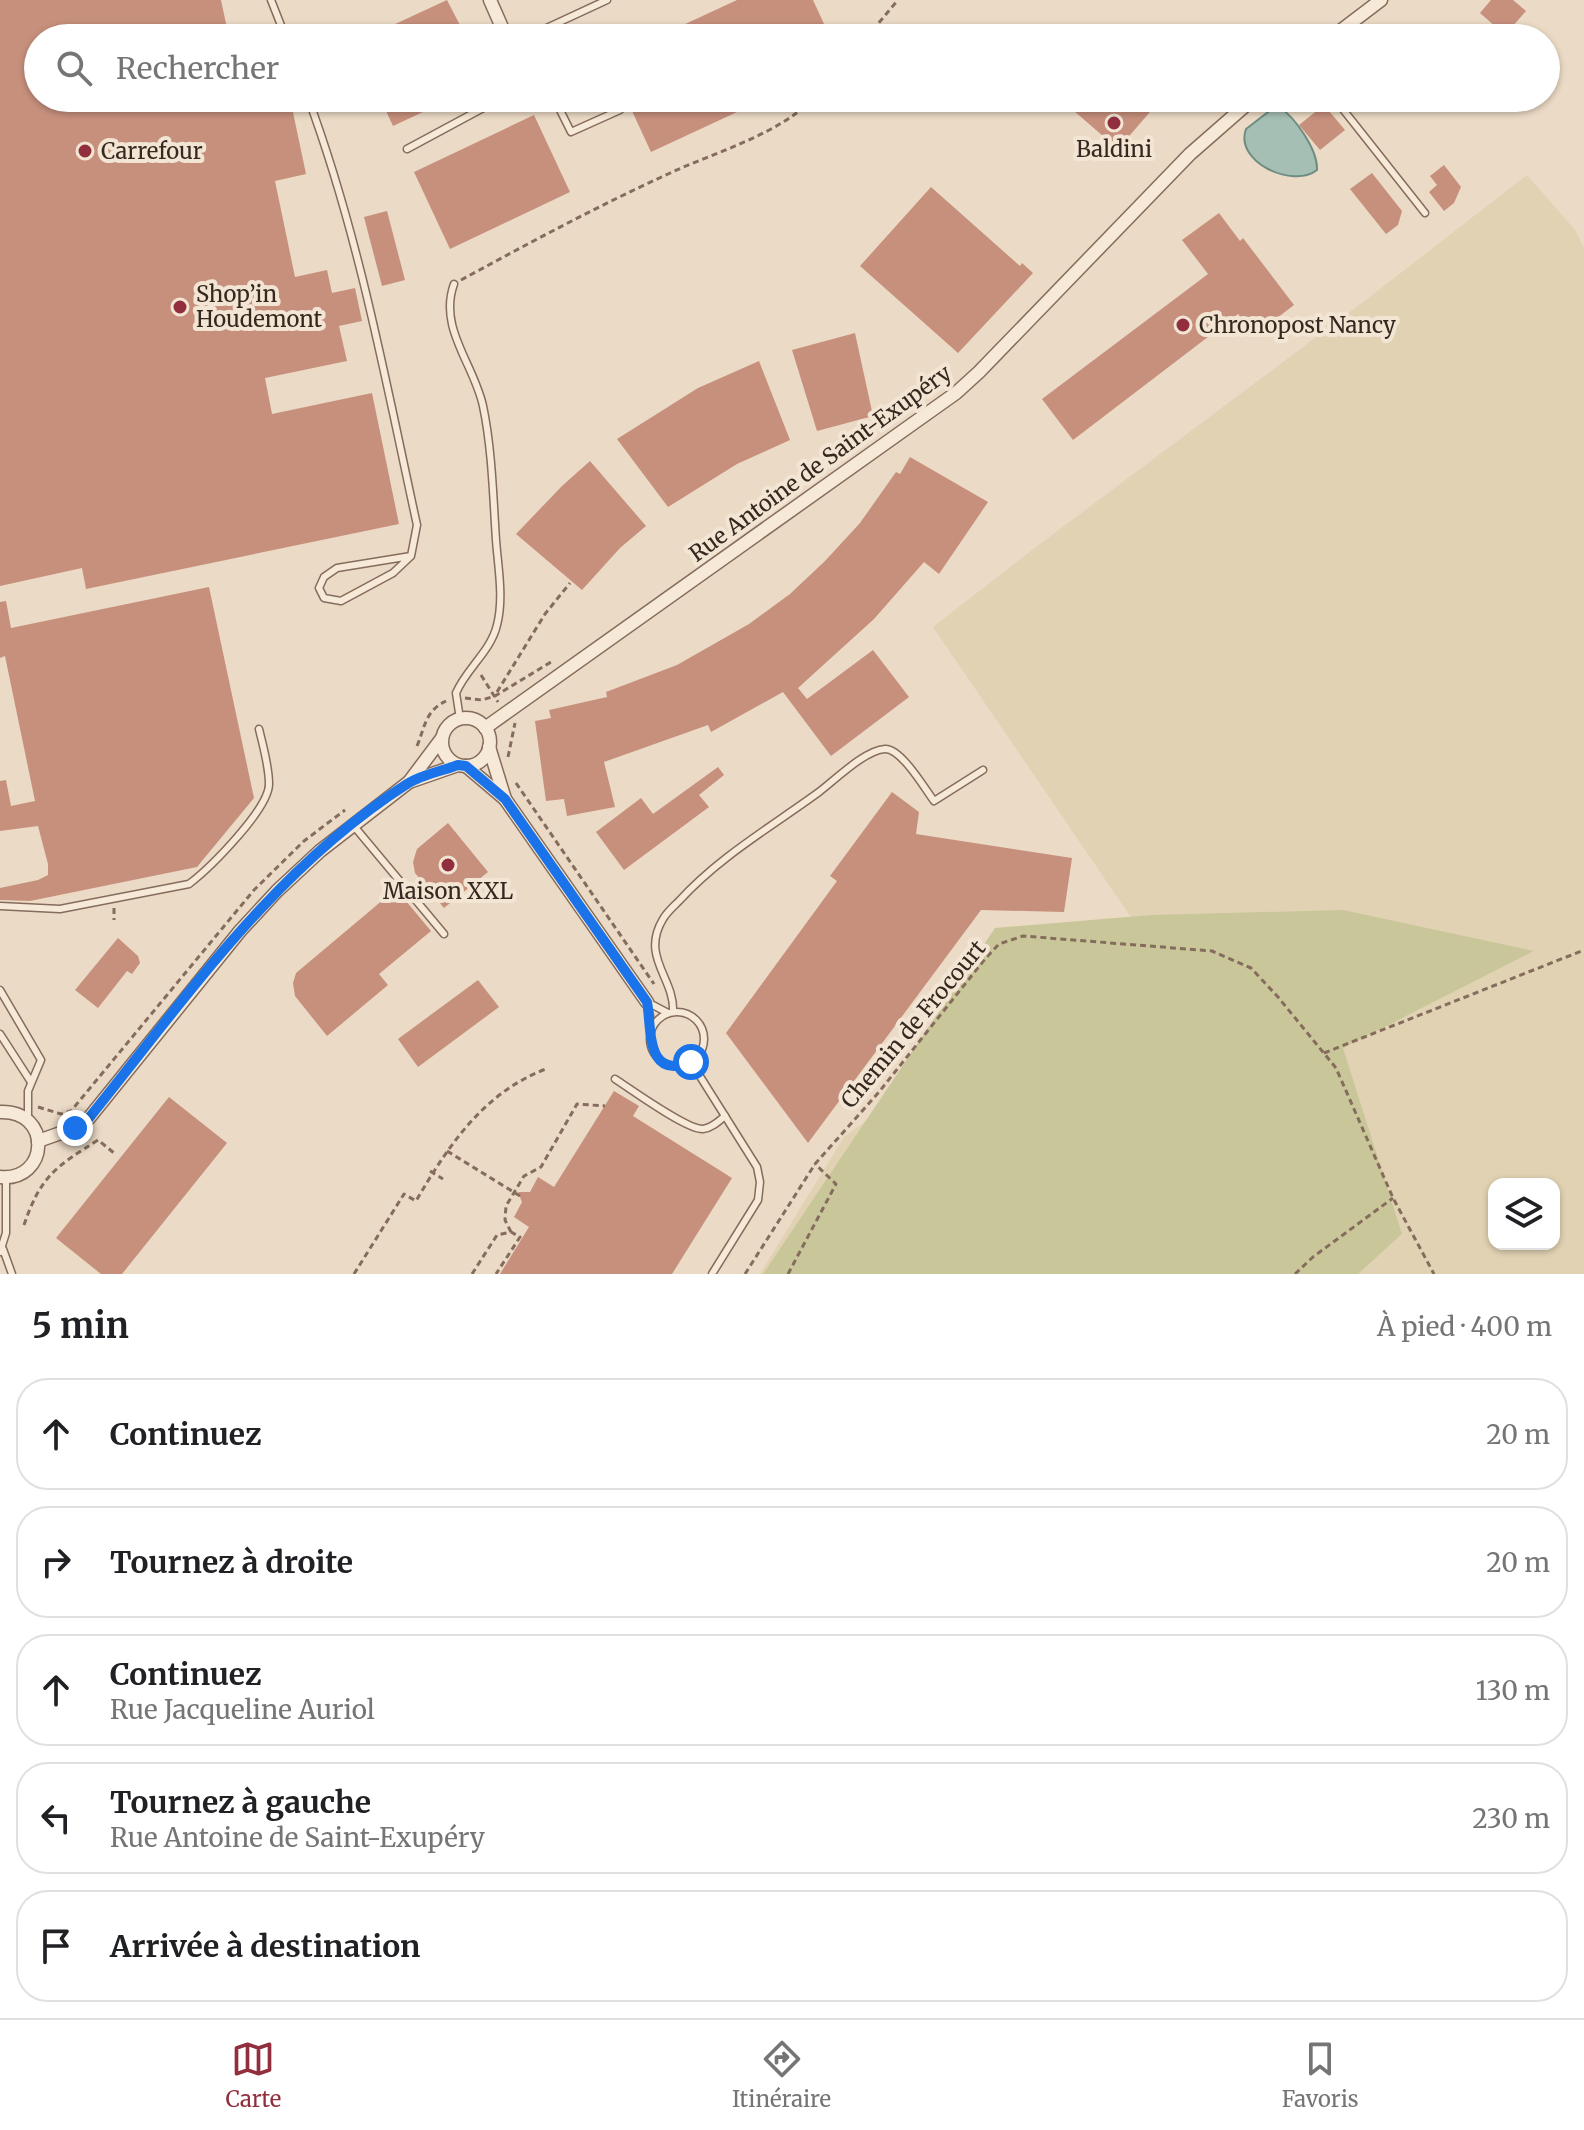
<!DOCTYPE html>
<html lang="fr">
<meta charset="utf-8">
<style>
body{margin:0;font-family:Merriweather,serif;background:#f2f2f2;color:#202124}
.controls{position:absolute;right:24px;bottom:24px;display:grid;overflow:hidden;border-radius:16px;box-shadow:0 2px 6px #0004}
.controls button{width:72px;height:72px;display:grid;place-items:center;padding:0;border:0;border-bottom:2px solid #e0e0e0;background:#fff;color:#202124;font:40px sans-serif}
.stop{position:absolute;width:24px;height:24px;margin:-18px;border:6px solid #1a73e8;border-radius:50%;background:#fff}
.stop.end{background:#1a73e8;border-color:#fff;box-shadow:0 2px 8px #0008}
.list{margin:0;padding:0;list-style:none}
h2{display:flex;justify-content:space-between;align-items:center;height:104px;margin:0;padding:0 32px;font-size:34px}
h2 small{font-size:26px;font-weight:400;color:#757577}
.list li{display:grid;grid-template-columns:52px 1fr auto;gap:24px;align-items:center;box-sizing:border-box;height:112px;margin:0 16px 16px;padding:0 16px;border:2px solid #e0e0e0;border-radius:32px}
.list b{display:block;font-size:30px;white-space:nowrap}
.list p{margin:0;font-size:26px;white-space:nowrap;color:#757577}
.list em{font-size:26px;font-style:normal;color:#757577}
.icon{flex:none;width:44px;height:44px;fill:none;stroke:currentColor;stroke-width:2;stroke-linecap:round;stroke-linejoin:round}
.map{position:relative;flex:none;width:1584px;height:1274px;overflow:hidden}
.search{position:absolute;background:#fff;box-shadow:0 2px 6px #0004;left:24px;right:24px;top:24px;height:88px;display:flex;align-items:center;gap:20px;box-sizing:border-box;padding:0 28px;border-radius:44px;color:#757577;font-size:30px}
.sheet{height:744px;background:#fff}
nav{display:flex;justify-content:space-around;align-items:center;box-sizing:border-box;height:112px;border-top:2px solid #e0e0e0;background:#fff;font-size:22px;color:#757577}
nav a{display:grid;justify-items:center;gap:4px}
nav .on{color:#912f3f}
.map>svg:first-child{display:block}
</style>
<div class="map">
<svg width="1584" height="1274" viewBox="0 0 1584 1274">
<rect width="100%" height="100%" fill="#ebdac5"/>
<path fill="#e1d2b3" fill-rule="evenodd" d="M1527 175 1575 230 1584 248V1274H760L844 1137 1137 926 933 627 1036 547 1371 296ZM1494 1184H1554V1244H1494Z"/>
<path fill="#c9c799" d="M1343 910 1534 951 1343 1048 1402 1234 1358 1274H763L995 928 1151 915Z"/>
<path fill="#a6bfb4" stroke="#6e8d80" stroke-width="2" d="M1279 107C1295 117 1318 150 1317 170 1293 189 1234 162 1246 129L1272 109Z"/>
<g fill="#c7907d">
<path d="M0 0H221L229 38H38V98H290L306 174 275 181 295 277 327 270 332 293 355 288 362 321 339 326 347 361 265 378 272 414 372 393 399 524 86 589 82 568 0 586Z"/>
<path d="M447 0 464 33 454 38H365Z"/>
<path d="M737 0H813L825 26 799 38H655Z"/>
<path d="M1491 0H1513L1526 11 1505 35 1480 13Z"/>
<path d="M380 98H453L393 126Z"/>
<path d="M626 98H767L651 152Z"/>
<path d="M1059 98H1162L1118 149Z"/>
<path d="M1324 105 1345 130 1320 150 1299 125Z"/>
<path d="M534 115 570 192 450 249 414 172Z"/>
<path d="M1444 165 1461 187 1454 203 1444 211 1429 192 1437 185 1430 176Z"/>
<path d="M1372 173 1402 211 1398 225 1386 234 1350 189Z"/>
<path d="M931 187 1020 266 1022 263 1033 273 958 353 860 266Z"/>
<path d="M387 211 405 280 382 286 364 217Z"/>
<path d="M1219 213 1240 241 1243 238 1294 305 1255 335 1238 314 1073 440 1042 399 1208 274 1182 240Z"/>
<path d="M855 333 873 416 817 431 792 350Z"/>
<path d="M759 361 790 440 737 464 668 507 617 439 698 388Z"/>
<path d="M910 457 988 502 939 574 924 562 874 619 798 688 807 699 873 650 909 697 831 756 783 692 711 732 708 725 604 762 615 807 567 816 564 799 546 801 535 721 551 718 549 710 607 697 606 692 677 665 749 624 790 594 825 561 860 523 896 472 900 474Z"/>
<path d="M590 461 646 526 620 548 582 590 516 534 562 486Z"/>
<path d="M209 587 254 798 197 867 30 901 0 900V888L38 880 48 875V864L38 826 0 831V781L6 780 11 806 35 801 5 656 0 658V602L6 601 11 628Z"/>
<path d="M718 767 724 775 699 795 709 807 624 870 596 832 641 798 653 814Z"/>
<path d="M892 792 919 812 916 834 1072 858 1064 912 981 910 808 1143 726 1033 837 881 830 876Z"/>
<path d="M448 823 488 872 444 908 415 873 413 862 417 849Z"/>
<path d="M396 889 431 931 379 974 388 985 327 1036 295 996 293 983 296 973Z"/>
<path d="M118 938 138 956 140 963 132 974 127 971 98 1008 75 990Z"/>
<path d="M478 980 499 1007 418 1067 398 1039Z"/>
<path d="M614 1091 639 1106 633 1116 732 1178 672 1274H500L529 1227 514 1217 522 1202 518 1192H530L538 1177 554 1187Z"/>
<path d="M169 1097 227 1143 122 1274H101L56 1238Z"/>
</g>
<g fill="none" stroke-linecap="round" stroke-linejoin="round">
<defs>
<g id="service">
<path d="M271 0 286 38"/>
<path d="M504 38V32L525 38 607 0"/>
<path d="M308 98C359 235 386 383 417 525L411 556 393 573 341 601 324 598 319 588 324 577 337 568 411 556"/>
<path d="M554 98 571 132 620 110"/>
<path d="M1334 98 1425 213"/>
<path d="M407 149 485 107 491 98"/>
<path d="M454 284C438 328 474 364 483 406 492 449 493 495 496 540 498 567 504 598 497 625 491 651 466 669 456 693L460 719"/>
<path d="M353 825 444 934"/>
<path d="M0 906 60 909 189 884C210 868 269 809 269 784 269 766 263 746 259 729"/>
<path d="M0 990 41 1060 28 1091V1121"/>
<path d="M647 1002 652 1026"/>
<path d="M647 1002 668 1013"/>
<circle cx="677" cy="1039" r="27"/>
<path d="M673 1012C675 978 640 957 663 919 667 912 674 906 679 901 719 857 771 827 819 792 835 780 865 750 885 749 901 748 925 789 934 801L983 770"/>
<path d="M0 1034 31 1082"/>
<path d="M691 1062 757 1167 760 1182 758 1200 712 1274"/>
<path d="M615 1079C632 1090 687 1130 703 1129 712 1128 719 1121 725 1116"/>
<path d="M3 1249 12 1274"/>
<path d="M0 1252 6 1233V1178"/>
</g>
<g id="minor">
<path d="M490 0 504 32"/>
<path d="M1331 38 1381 0"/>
<circle cx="466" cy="742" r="24"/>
<path d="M485 728 956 393 979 372 1190 154 1254 98"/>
<path d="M489 747 505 799"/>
<path d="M466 766 505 799 647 1002"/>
<path d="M409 782 458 765"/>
<path d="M0 1112C53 1110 49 1182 0 1177"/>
<path d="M38 1141 75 1128 89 1118 240 931 277 891 320 851 409 782 442 738"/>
</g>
</defs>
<use href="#service" stroke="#856c5c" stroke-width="9"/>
<use href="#minor" stroke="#856c5c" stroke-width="15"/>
<g stroke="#856c5c" stroke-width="3" stroke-dasharray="6 4" stroke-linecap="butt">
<path d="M866 38 898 0"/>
<path d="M461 280C529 243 598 206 668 174 717 151 776 136 814 98"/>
<path d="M481 675 498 702"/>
<path d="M497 692 545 614 570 583"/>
<path d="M465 698 482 700 495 696 551 662"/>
<path d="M417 746C425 727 425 711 446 701"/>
<path d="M508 757 515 723"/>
<path d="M516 783 654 984"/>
<path d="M114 908V920"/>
<path d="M1324 1053 1584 950"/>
<path d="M38 1107 61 1114 71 1111 254 890 304 841 345 810"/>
<path d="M447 1151 520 1196"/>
<path d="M430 1171 443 1179"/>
<path d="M24 1225C41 1175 56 1167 98 1140L114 1153"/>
<path d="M511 1232 505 1220 506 1206 524 1176 541 1167 577 1104 605 1106"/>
<path d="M354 1274 404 1194 416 1201C448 1146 484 1092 546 1069"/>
<path d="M472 1274 497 1235 511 1232 520 1237 496 1274"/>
<path d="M745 1274 815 1164 879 1092 985 959 999 944 1023 936 1212 951 1251 968 1278 997 1336 1068 1393 1198 1434 1274"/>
<path d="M788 1274 836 1184 815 1164"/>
<path d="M1295 1274 1313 1257 1393 1198"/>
</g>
<use href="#service" stroke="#f7e9d7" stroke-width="6"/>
<use href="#minor" stroke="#f7e9d7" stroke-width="12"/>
</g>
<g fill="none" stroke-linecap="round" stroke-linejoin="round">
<path stroke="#1a73e8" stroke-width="10" d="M75 1128 89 1118C185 999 275 868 407 784 421 775 442 771 458 765L466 766 505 799 647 1002C652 1028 645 1081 691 1062"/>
</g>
<g fill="#912f3f" stroke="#f3e5d4" stroke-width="3">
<circle cx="1114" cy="123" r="8"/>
<circle cx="85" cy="151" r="8"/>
<circle cx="180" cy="307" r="8"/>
<circle cx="1183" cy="325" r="8"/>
<circle cx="448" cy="865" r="8"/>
</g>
<g text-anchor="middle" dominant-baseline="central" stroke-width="8" stroke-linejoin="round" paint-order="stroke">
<g font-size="22" fill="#36271f" stroke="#f3e5d4" text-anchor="start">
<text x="1114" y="149" text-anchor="middle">Baldini</text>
<text x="101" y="151">Carrefour</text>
<text x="196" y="294">Shop’in<tspan x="196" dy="25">Houdemont</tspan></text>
<text x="1199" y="325">Chronopost Nancy</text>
<text x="448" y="891" text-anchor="middle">Maison XXL</text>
</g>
<g font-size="22" fill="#36271f" stroke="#f3e5d4">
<text transform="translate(820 463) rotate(-36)">Rue Antoine de Saint-Exupéry</text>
<text transform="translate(913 1024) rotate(-50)">Chemin de Frocourt</text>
</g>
</g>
</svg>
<div class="controls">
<button><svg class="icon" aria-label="layers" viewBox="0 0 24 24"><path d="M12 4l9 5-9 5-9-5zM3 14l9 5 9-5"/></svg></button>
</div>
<div class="stop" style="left:691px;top:1062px"></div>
<div class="stop end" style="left:75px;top:1128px"></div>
<div class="search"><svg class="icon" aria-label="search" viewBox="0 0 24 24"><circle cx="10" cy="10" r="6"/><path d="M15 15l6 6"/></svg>Rechercher</div>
</div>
<section class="sheet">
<h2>5 min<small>À pied · 400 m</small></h2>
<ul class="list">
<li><svg class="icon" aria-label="ahead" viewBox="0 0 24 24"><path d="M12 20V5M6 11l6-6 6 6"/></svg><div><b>Continuez</b></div><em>20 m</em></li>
<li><svg class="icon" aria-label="right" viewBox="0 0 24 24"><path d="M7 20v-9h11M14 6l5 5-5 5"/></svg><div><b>Tournez à droite</b></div><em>20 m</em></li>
<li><svg class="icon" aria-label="ahead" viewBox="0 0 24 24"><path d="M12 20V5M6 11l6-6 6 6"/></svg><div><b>Continuez</b><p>Rue Jacqueline Auriol</p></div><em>130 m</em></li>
<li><svg class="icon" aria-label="left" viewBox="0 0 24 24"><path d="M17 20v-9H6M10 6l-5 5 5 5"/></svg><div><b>Tournez à gauche</b><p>Rue Antoine de Saint-Exupéry</p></div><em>230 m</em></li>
<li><svg class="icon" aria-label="arrive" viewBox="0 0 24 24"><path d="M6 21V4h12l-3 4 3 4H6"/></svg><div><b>Arrivée à destination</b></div></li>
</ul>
</section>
<nav>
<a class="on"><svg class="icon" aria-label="map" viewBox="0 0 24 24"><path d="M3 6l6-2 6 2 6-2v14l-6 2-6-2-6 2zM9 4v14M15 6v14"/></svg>Carte</a>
<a><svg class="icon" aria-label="directions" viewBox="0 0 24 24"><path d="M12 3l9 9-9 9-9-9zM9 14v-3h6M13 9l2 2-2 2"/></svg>Itinéraire</a>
<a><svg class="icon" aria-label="saved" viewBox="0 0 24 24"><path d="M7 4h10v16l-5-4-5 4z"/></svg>Favoris</a>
</nav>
